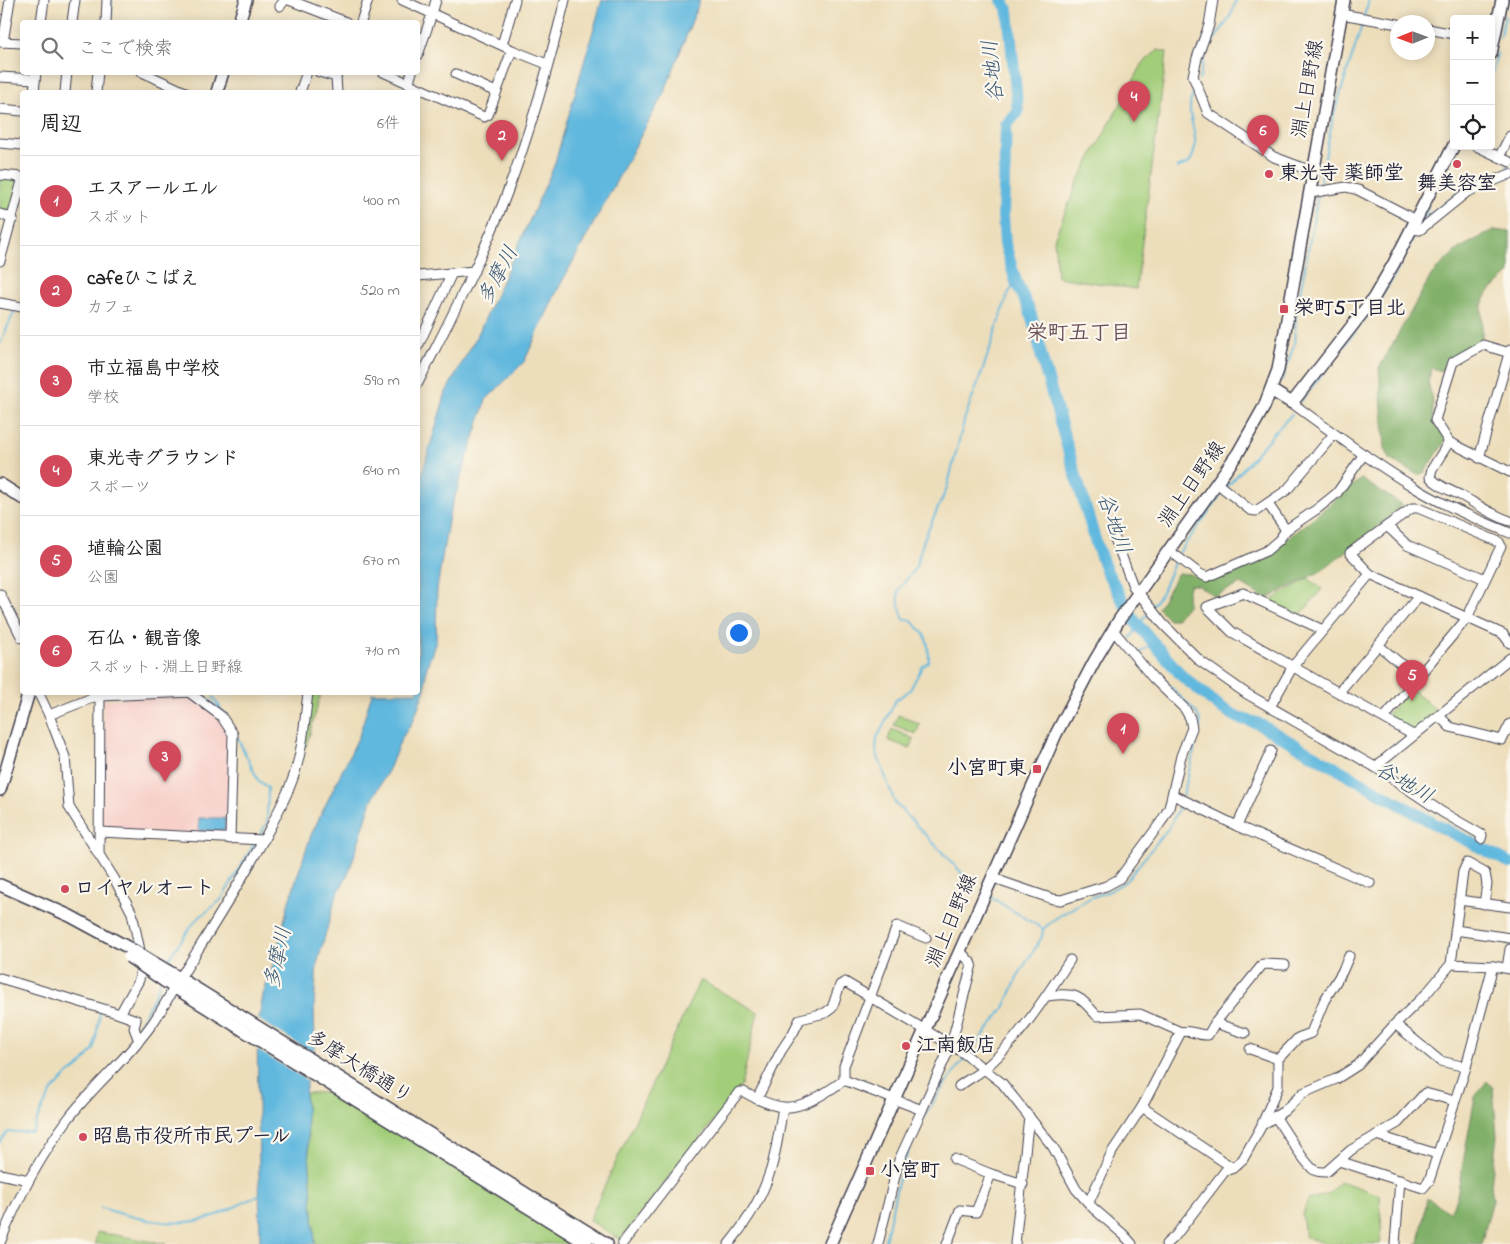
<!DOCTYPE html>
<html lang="ja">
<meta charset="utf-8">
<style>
body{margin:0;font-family:"Indie Flower","Klee One",sans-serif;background:#f2f2f2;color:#202124}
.controls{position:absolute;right:15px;top:15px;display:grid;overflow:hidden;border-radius:5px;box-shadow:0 2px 12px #0003}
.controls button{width:45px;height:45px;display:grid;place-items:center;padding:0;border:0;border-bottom:1px solid #e0e0e0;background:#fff;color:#202124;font:25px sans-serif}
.compass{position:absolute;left:1390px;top:15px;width:45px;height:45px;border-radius:50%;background:#fff;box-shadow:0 2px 12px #0003;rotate:269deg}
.you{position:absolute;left:738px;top:632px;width:18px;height:18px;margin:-12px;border:4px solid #fff;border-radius:50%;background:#1a73e8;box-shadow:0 0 0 8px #1a73e833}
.badge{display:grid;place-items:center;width:32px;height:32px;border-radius:50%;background:#d1495b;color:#fff;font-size:16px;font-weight:700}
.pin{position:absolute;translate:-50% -41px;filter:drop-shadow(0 1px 2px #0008)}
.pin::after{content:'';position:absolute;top:26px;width:18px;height:15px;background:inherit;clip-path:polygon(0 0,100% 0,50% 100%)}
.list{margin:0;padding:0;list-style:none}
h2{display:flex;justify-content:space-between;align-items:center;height:65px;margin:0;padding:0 20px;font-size:21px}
h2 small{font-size:16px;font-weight:400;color:#757577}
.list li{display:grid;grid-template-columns:32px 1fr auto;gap:15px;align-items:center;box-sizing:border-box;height:90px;padding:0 20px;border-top:1px solid #e0e0e0}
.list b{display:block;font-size:19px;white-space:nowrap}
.list p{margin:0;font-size:16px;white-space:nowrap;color:#757577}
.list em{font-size:16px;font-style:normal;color:#757577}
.icon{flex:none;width:28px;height:28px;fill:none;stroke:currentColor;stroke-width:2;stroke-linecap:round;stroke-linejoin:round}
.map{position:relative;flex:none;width:1510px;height:1244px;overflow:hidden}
.search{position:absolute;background:#fff;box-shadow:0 2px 12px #0003;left:20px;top:20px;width:400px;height:55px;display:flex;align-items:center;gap:12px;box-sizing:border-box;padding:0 18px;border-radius:5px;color:#757577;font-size:19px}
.panel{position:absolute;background:#fff;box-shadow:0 2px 12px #0003;left:20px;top:90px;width:400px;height:605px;border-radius:5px}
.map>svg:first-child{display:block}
</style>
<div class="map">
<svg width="1510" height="1244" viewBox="0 0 1510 1244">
<rect width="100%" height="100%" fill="#fbf7ec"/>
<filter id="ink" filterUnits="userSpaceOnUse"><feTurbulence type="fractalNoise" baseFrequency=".02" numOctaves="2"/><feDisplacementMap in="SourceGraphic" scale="10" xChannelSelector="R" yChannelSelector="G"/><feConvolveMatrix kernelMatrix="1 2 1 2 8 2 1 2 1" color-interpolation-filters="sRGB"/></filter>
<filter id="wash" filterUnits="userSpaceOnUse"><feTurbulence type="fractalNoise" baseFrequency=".0096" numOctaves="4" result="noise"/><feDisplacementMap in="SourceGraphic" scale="20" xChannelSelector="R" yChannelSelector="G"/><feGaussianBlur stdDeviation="1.12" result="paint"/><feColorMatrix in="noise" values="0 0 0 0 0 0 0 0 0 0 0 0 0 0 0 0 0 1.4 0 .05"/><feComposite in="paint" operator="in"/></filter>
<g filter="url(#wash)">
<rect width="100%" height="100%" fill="#eddebb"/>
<path fill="#f7d0ca" d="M190 696 218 717 229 733 228 833 224 835 101 830 103 699Z"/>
<g fill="#a2cd79" stroke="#62785a">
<path d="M1158 50 1167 52 1136 289 1057 277 1054 239 1078 181 1143 63Z"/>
<path d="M0 178 16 179 19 183 11 215 0 211Z"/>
<path d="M1308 578 1322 589 1300 616 1270 601Z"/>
<path d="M1410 688 1441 714 1413 735 1384 718Z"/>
<path d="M311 693H321L306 747 304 746Z"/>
<path d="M898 715 920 724 916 734 894 725Z"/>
<path d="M892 729 914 739 910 749 888 740Z"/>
<path d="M700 980 758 1012 741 1086 620 1240 589 1220Z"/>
<path d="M341 1092 575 1237 572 1244H315L305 1093Z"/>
<path d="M1340 1181 1380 1195 1382 1230 1380 1244H1329L1305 1237 1302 1215 1308 1200 1330 1193Z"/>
<path d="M97 1232 167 1244H95Z"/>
</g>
<g fill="#81b069" stroke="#526952">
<path d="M1494 230 1510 232V273L1488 293 1482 305V341L1452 361 1448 373 1432 368 1428 382 1433 402V419L1446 440 1425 472 1418 475 1390 459 1385 448 1379 368 1432 274 1458 249Z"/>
<path d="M1361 479 1401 504 1396 513 1321 571 1266 599 1241 584 1214 596 1198 585H1189L1187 596 1188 604 1176 619H1169L1158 608 1178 573 1189 574 1204 579 1272 551Z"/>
<path d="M1487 1081 1493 1088 1497 1136 1491 1185 1493 1200 1481 1244H1415L1419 1243 1427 1198 1449 1212 1456 1201 1475 1097Z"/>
</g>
<g fill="#61b8de" stroke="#426d8c">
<path d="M602 0H700L665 91 557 291 524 362 486 400 449 515 437 589 436 641 426 670 425 689 413 721 401 739 390 767 372 800 349 872 336 897 317 964 314 1006 315 1044 305 1093 315 1244H260L257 1031 263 995 275 959 289 901 311 835 359 736 372 693 418 692V487L446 392 479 332 554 166Z"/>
<path d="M199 818H225V830L199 831Z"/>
</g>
<path fill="#eddebb" d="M256 1018 315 1054 310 1082 254 1048V1031Z"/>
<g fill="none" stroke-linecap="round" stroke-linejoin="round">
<g stroke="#61b8de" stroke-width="2">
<path d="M1506 8 1508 0"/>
<path d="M1364 16 1369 0"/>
<path d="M111 22 112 0"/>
<path d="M1500 37 1505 16"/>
<path d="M1491 78 1497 53"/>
<path d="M1199 80C1202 71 1202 59 1207 50 1218 31 1231 23 1236 0"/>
<path d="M1177 168 1189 163C1202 142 1191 130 1190 109 1189 102 1192 96 1195 89"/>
<path d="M1505 171 1510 169 1507 166"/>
<path d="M1319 187 1333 117 1363 22"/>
<path d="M1423 218 1438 209 1462 190"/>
<path d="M1419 226 1428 208"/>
<path d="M0 344 14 312"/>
<path d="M1282 380 1294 345 1296 316 1318 195"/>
<path d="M1301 401 1378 302 1395 275 1416 232"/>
<path d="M1227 487 1274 433 1292 414"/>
<path d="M1178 554 1224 491"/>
<path d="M1153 605 1162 592 1176 558"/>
<path d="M1130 639 1149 611"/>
<path d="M1133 647 1136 651"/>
<path d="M1138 654 1153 643"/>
<path d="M1144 661 1196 712 1201 722 1183 796"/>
<path d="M198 692 224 712 227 717"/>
<path d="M213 697 220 707"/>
<path d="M237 737 258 780 268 788 267 823 258 838"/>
<path d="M974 888 960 871 895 803 876 751 877 738 896 700 910 690 922 667 929 661C929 639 926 633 909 619L904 620 899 605 898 591 916 567 924 539 947 488 965 417 981 375 1008 294 1016 282"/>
<path d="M992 898 1043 929"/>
<path d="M1043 929 1056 918 1074 907 1092 897 1110 891 1126 881 1170 826 1181 803"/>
<path d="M166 964 169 958 196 920 221 900 254 844"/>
<path d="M139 1025 154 997 160 982"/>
<path d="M970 1053 1004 1008 1019 974 1042 937 1043 929"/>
<path d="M0 1142 8 1132H32L41 1111 52 1091 66 1076 82 1064 94 1049 100 1012"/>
<path d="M101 1208C135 1218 169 1228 205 1219 223 1214 242 1203 259 1195"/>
<path d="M884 1244C891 1219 894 1193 902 1169 915 1127 938 1092 965 1058"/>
</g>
<path stroke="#61b8de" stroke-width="12" d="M1002 0 1008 10 1018 112 1006 125 1003 215 1005 244 1016 282 1029 309 1038 337 1041 355 1065 439 1097 546 1106 570 1133 619 1182 676 1220 707 1239 718 1257 723 1433 823 1510 863"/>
</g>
</g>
<g filter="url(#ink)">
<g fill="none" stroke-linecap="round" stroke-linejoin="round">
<defs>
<g id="minor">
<path d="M289 0 346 22"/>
<path d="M402 0 512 50 547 64"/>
<path d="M1213 0 1209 25 1197 58 1193 76 1208 113 1274 157 1314 172"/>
<path d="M280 6 285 0"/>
<path d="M1341 14 1398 24"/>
<path d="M41 22 44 0"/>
<path d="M72 22 75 0"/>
<path d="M106 22 107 0"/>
<path d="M361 22 368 0"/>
<path d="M1428 29 1454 34"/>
<path d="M0 42 22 43"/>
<path d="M3 42 10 0"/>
<path d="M502 45 515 0"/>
<path d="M418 55 432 14 436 0"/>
<path d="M142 72 185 92"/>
<path d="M319 72 336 77"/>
<path d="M383 72 484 117 488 115 512 50"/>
<path d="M456 74 496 92"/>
<path d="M0 77 35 79"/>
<path d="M408 84 412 72"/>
<path d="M34 92 36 72"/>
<path d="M65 92 67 72"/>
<path d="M96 92 98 72"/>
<path d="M300 92 307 72"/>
<path d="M337 92 336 77 338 72"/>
<path d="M0 109 22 111"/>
<path d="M0 143 22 145"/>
<path d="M1476 146 1510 162"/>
<path d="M1499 157 1510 136"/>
<path d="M0 175 22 177"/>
<path d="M1310 193 1346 187 1358 190 1416 220"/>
<path d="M0 214 13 219"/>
<path d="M1411 229 1420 230 1467 192 1510 174"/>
<path d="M0 261 22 181"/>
<path d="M418 276 474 271"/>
<path d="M0 303 22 307"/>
<path d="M418 346 452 273"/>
<path d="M1510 353 1483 345 1453 362 1435 420 1449 442 1432 469 1430 477C1438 486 1449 490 1460 495 1477 504 1492 515 1510 521"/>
<path d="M418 383C449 321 482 259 507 193 531 130 549 65 565 0"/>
<path d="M1292 403C1333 433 1374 463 1417 489 1447 507 1478 520 1510 533"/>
<path d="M1449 442 1510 472"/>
<path d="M1479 458 1510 350"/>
<path d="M1218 484 1250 510 1256 511 1287 490 1334 434"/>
<path d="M1268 504 1286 530"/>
<path d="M1112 531 1133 586 1163 624 1200 661 1247 694 1375 767 1442 812 1482 835 1481 839"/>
<path d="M1170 551 1200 574 1207 577 1266 551 1279 540 1286 530 1317 509 1337 493 1364 454"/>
<path d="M1485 579 1407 545 1387 526 1350 553 1370 574 1503 634 1510 643"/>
<path d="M0 594 22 638"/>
<path d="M1323 630 1243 593 1207 607 1232 632 1413 735"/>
<path d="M1378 645 1418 678"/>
<path d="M38 692 49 715 92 698 100 696 194 692"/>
<path d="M1339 692 1419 596"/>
<path d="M190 693 221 716 233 734 230 839"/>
<path d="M1270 707 1293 666 1370 574"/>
<path d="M49 715 65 757 69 807 115 880 132 913 142 960 139 980 120 1014 136 1020 134 1028 139 1041"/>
<path d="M1439 716 1450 727 1502 740 1510 724"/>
<path d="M1384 718 1467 618 1501 546 1499 542 1418 508H1412L1387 526"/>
<path d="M1375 767 1510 658"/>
<path d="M1173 795 1237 826 1370 883"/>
<path d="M1237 826 1271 751"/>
<path d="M100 832 264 840"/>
<path d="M99 855 100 696"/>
<path d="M992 876 1003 882 1053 899 1061 900 1106 886 1119 879 1161 822 1169 808 1181 756 1192 728 1190 718 1185 709 1153 678 1113 630"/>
<path d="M1459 900 1510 907"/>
<path d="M1455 930 1510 938"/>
<path d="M1451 964 1493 966 1510 969"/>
<path d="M1507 968 1510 949"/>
<path d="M0 978 120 1014"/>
<path d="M179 978 186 969C216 921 246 874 272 824 280 807 290 790 295 772 303 747 305 719 308 692"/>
<path d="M1047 996C1075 992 1079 995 1097 1016L1140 1014 1181 1032C1191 1029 1198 1036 1208 1035L1215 1023 1263 964 1285 965"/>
<path d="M1215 1023 1245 1033"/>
<path d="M1395 1024 1440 1061 1466 1067"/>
<path d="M1250 1049 1278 1059"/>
<path d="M844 1080 922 1110 899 1160 878 1244"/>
<path d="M844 1080V1066L897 926 926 938"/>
<path d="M959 1086C967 1080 977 1075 984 1069 1018 1041 1046 996 1070 960"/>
<path d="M757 1099C765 1102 775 1107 784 1107 803 1109 829 1091 844 1080"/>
<path d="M1142 1107 1233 1168"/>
<path d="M922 1110 951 1045 972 964 960 951"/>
<path d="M1275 1116C1283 1128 1304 1163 1314 1170 1317 1172 1322 1172 1326 1172L1351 1150 1398 1123 1425 1093 1455 1101"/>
<path d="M1262 1124 1278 1087V1059L1298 1038 1311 1033 1324 1001 1342 972 1349 956"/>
<path d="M1376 1135 1437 1154"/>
<path d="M954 1159 991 1174 1023 1184"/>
<path d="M1339 1161 1423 1188 1429 1181 1466 1067 1493 966"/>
<path d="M0 1174 29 1180"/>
<path d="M1089 1202 1112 1152 1142 1107 1181 1032"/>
<path d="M0 1243C17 1199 40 1157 68 1119 94 1085 128 1058 152 1024 160 1013 167 1000 174 988"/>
<path d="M622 1244 739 1092H744L757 1099 781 1051 793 1033 800 1019 825 1013 832 1008 840 985 845 982 962 1052 1002 1083 1053 1147 1076 1189 1093 1208 1124 1235 1132 1244"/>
<path d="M729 1244C746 1223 763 1195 771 1169 777 1149 779 1128 783 1108"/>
<path d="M947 1244 960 1210 976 1212 991 1174"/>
<path d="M1015 1244 1029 1116"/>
<path d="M1166 1244 1176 1235 1225 1171 1233 1168 1243 1159 1262 1125 1284 1111 1303 1093 1336 1079 1358 1065 1395 1024 1426 994 1451 964 1463 872 1467 863 1485 873 1487 884 1484 904"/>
<path d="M1395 1244 1400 1180"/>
</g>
<g id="major">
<path d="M239 22 246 0"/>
<path d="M1491 54 1502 0"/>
<path d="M217 92 223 72"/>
<path d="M1271 390 1292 403 1373 299 1394 263 1454 145"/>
<path d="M0 484 22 498"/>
<path d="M0 790 29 692"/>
<path d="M0 885 70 916 131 949"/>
<path d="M168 971 607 1244"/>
<path d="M164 981 587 1244"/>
<path d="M830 1244 1056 734 1095 660 1119 620 1238 453 1264 407 1278 370 1344 0"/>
</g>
</defs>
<use href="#minor" stroke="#403e4e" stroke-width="11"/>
<use href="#major" stroke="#403e4e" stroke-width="14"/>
<use href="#minor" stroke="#fff" stroke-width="9"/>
<use href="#major" stroke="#fff" stroke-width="11"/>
<defs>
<g id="major-bridge">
<path d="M131 949 168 971"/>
<path d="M129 957 164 981"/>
</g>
</defs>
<use href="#major-bridge" stroke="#403e4e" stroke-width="14" stroke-linecap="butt"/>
<use href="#major-bridge" stroke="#fff" stroke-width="11"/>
</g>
</g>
<g fill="#d1495b" stroke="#fbf7ec" stroke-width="2">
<circle cx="1457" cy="164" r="5"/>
<circle cx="1269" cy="174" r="5"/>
<rect x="1279" y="304" width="10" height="10" rx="2.5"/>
<rect x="1032" y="764" width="10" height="10" rx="2.5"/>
<circle cx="65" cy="889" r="5"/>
<circle cx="906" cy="1046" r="5"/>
<circle cx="83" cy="1137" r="5"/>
<rect x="865" y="1166" width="10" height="10" rx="2.5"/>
</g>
<g text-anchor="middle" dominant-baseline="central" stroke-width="4.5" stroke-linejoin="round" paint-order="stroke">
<g font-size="20" fill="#22223b" stroke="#fbf7ec">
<text transform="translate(1309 89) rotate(-80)">淵上日野線</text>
<text transform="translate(1193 485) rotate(-55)">淵上日野線</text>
<text transform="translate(953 921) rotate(-67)">淵上日野線</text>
<text transform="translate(359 1068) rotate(32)">多摩大橋通り</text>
</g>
<g font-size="20" font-weight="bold" fill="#22223b" stroke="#fbf7ec" text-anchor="start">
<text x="1279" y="174">東光寺 薬師堂</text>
<text x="1457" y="184" text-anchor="middle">舞美容室</text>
<text x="1294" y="309">栄町5丁目北</text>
<text x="1027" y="769" text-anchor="end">小宮町東</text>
<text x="75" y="889">ロイヤルオート</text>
<text x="916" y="1046">江南飯店</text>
<text x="93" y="1137">昭島市役所市民プール</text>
<text x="880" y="1171">小宮町</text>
</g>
<g font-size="21" font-style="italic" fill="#385674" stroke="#fbf7ec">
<text transform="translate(994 71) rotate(-96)">谷地川</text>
<text transform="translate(499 276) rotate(-62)">多摩川</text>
<text transform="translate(1113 524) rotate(71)">谷地川</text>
<text transform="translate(1404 784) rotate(30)">谷地川</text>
<text transform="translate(279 958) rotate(-78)">多摩川</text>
</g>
<g font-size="21" font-weight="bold" fill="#6a505c" stroke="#fbf7ec">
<text x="1079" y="334">栄町五丁目</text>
</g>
</g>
</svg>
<div class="controls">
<button>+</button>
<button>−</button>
<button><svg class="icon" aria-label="locate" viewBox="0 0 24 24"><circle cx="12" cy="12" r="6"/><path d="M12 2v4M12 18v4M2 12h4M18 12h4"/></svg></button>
</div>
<svg class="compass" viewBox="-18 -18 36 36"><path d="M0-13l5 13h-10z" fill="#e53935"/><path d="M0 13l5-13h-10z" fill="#757577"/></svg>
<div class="you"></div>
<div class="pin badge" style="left:1123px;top:754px">1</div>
<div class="pin badge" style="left:502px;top:161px">2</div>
<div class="pin badge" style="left:165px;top:782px">3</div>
<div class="pin badge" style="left:1134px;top:122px">4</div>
<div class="pin badge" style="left:1412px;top:701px">5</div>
<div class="pin badge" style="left:1263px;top:156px">6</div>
<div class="search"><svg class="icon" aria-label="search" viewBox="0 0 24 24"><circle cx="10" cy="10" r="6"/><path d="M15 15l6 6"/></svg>ここで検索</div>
<section class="panel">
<h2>周辺<small>6件</small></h2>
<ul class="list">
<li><span class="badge">1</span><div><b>エスアールエル</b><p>スポット</p></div><em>400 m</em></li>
<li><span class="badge">2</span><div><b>cafeひこばえ</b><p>カフェ</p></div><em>520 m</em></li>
<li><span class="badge">3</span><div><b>市立福島中学校</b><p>学校</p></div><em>590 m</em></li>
<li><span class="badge">4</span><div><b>東光寺グラウンド</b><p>スポーツ</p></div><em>640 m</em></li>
<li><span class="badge">5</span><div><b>埴輪公園</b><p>公園</p></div><em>670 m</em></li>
<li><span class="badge">6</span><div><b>石仏・観音像</b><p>スポット · 淵上日野線</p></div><em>710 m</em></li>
</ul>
</section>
</div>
